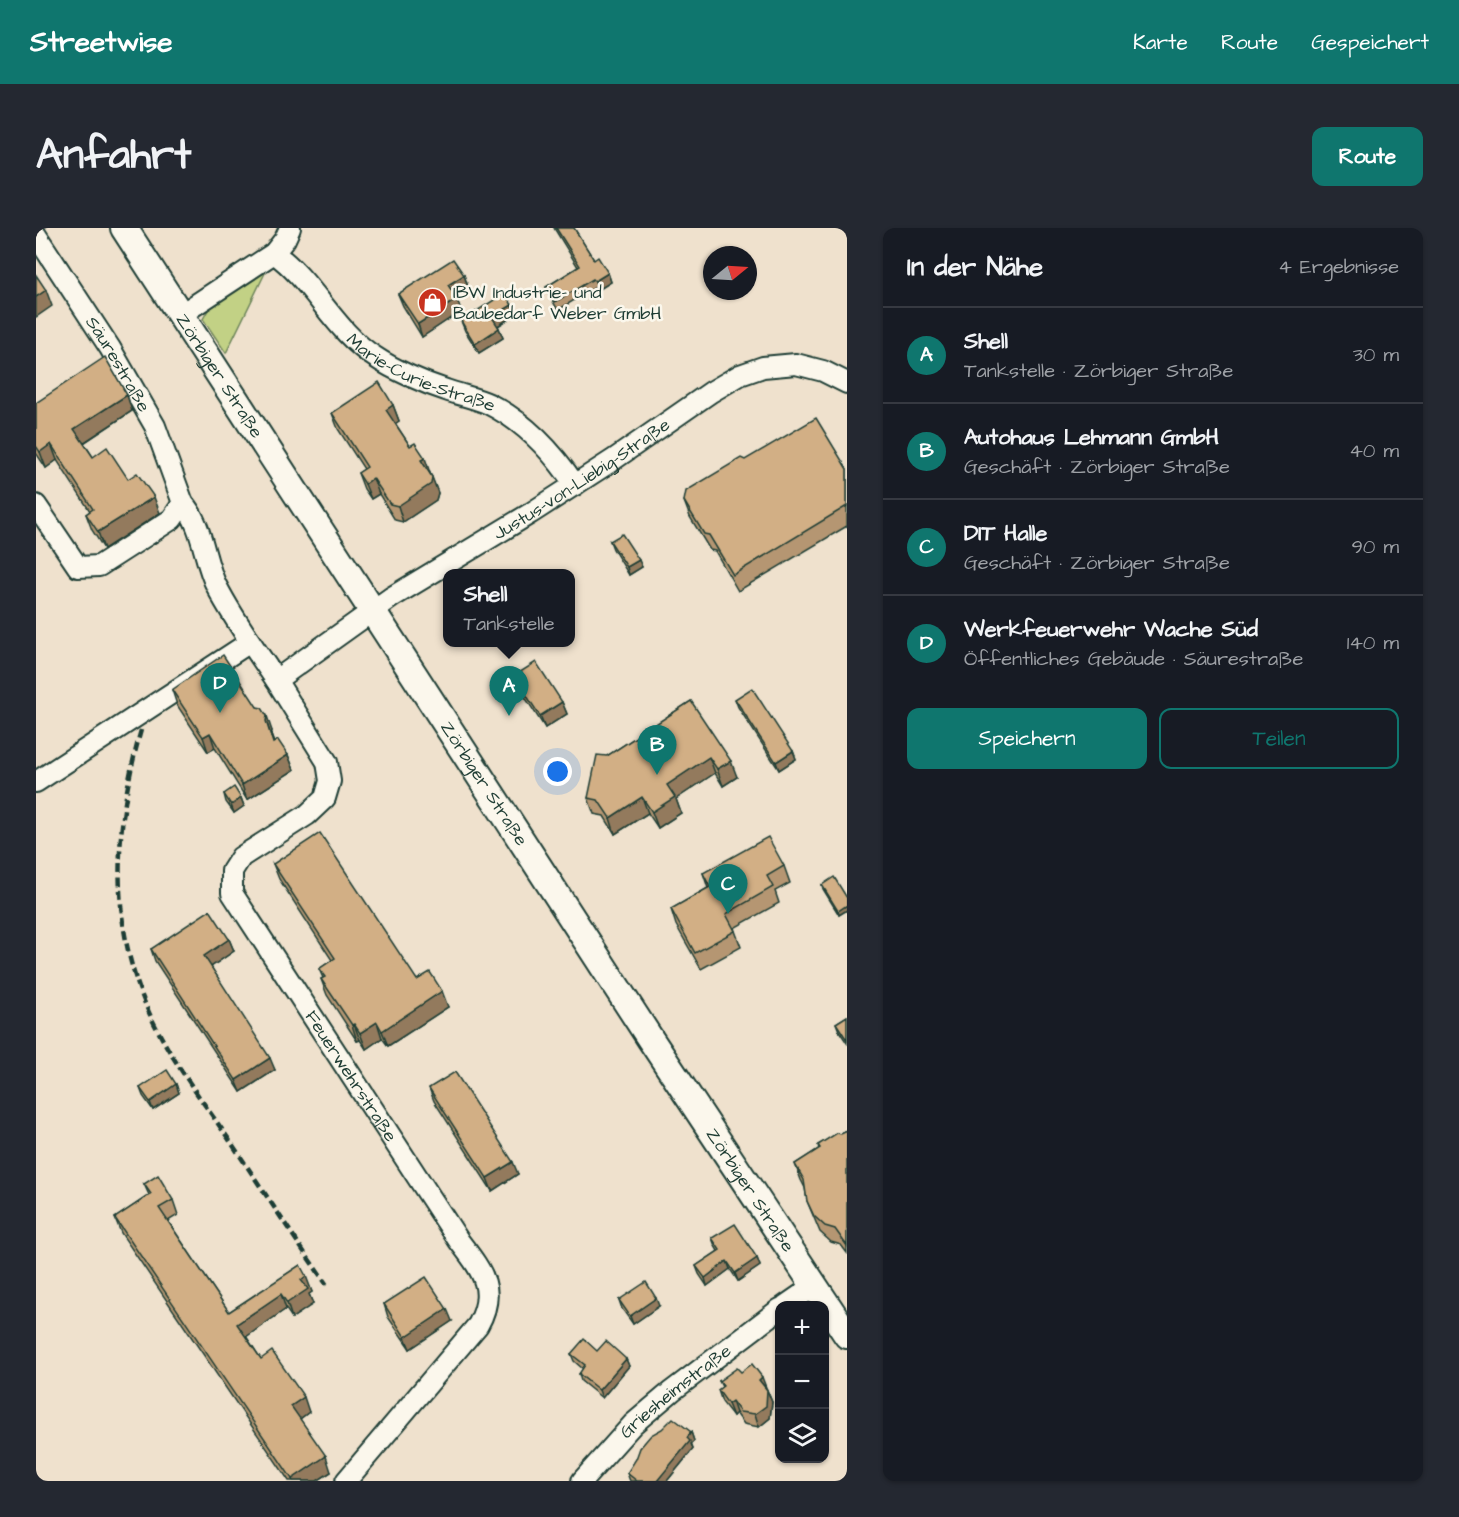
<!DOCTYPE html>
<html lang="de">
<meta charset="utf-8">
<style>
body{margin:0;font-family:"Architects Daughter",sans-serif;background:#242831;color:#f1f3f6}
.controls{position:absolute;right:18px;bottom:18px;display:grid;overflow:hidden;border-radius:12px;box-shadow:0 2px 4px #0004}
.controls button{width:54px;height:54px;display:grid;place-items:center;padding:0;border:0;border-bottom:2px solid #363941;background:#171b24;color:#f1f3f6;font:30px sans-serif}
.compass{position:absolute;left:667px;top:18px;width:54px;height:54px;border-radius:50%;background:#171b24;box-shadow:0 2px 4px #0004;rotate:72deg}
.you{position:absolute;left:522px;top:544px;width:21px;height:21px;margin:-15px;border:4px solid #fff;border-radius:50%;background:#1a73e8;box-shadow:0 0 0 9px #1a73e833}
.badge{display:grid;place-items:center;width:39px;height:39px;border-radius:50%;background:#0f766e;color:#fff;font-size:20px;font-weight:700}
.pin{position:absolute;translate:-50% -50px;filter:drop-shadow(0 2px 3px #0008)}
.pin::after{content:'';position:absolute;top:32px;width:21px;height:18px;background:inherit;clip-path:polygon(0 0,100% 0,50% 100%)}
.popup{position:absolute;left:407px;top:341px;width:132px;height:78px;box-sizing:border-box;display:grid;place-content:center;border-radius:12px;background:#171b24;filter:drop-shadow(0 2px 4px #0005);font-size:20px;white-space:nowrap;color:#9ea1a6}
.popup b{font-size:22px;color:#f1f3f6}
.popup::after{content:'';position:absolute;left:50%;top:100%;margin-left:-12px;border:12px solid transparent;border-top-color:#171b24}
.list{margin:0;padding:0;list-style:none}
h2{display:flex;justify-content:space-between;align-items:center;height:78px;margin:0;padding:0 24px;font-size:26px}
h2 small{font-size:20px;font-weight:400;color:#9ea1a6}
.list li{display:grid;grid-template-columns:39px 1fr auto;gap:18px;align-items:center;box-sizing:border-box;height:96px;padding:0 24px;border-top:2px solid #363941}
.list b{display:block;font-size:22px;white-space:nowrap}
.list p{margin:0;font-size:20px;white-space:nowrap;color:#9ea1a6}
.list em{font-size:20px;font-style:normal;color:#9ea1a6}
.actions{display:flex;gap:12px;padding:18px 24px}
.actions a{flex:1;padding:14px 0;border:2px solid #0f766e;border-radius:12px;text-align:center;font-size:21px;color:#0f766e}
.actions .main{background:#0f766e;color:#fff}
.icon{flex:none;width:33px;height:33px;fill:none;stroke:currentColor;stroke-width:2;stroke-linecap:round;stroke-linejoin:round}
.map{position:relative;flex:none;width:811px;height:1253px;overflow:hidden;border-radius:12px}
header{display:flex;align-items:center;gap:36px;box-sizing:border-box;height:84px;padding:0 30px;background:#0f766e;color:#fff}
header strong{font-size:28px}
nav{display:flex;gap:33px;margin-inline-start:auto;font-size:21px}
.intro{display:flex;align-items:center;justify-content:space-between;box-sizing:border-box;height:144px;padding:0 36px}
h1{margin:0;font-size:42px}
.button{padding:15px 27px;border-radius:12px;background:#0f766e;color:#fff;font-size:21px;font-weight:700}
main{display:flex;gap:36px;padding:0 36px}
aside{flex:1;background:#171b24;border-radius:12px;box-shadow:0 2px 4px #0004}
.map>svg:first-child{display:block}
</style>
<header>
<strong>Streetwise</strong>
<nav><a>Karte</a><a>Route</a><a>Gespeichert</a></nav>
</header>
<div class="intro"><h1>Anfahrt</h1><a class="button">Route</a></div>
<main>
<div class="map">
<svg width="811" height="1253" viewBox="0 0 811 1253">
<rect width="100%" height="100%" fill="#efe1cd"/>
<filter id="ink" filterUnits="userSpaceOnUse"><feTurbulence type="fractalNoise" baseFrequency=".0167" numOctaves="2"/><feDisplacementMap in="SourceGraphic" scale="12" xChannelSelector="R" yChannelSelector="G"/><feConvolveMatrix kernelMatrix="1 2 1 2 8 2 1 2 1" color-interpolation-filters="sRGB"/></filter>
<g filter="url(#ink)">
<path fill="#c2d185" stroke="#70875c" stroke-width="1.5" d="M231 41 190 125 167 91 176 75 224 43Z"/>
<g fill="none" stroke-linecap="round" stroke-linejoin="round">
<defs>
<g id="minor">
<path id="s1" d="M0 7 74 120 119 198 147 275C168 299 167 332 181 359 198 392 220 422 240 452 257 479 274 507 291 534L294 553 289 570 271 587 205 629 196 643V665L423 1013C445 1042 462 1061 442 1097L310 1253"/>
<path id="s2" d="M238 25C277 53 299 104 339 129 358 142 388 155 410 162 424 167 440 170 453 176 489 194 517 224 539 257"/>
<path d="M144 87 238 25 249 11 254 0"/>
<path d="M0 277 42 339 63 338 136 291 147 275"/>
<path id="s3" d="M240 452 356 369 495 285 577 232 675 164 704 147 727 139 760 136 787 143 811 155"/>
<path d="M0 554 214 414"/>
<path d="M749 1078 778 1058"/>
<path id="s4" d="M546 1253 597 1196 636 1163 744 1081"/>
</g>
<g id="major">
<path id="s5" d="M88 0 615 812 811 1107"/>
</g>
</defs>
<use href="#minor" stroke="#1f3d34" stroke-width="24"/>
<use href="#major" stroke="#1f3d34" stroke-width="30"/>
<use href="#minor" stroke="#fbf7ec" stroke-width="20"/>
<use href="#major" stroke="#fbf7ec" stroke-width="26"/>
<path stroke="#1f3d34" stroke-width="4.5" stroke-dasharray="9 4.5" stroke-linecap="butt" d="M105 502C77 602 71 704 120 799 140 838 167 874 192 910 225 959 257 1009 291 1057"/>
</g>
<g fill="#b59672" stroke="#1f3d34" stroke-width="1.5">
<path d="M518 0H538L558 32 572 45 575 54 562 62 560 59 522 82 513 67 510 59 542 39Z"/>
<path d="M428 47 432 59 419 68 425 83 386 109 367 78 362 66Z"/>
<path d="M479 87 462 98 467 110 443 125 429 103 425 93Z"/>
<path d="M91 167 96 183 48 215 57 229 92 251 124 285 68 321 56 302 50 286 54 283 21 232 10 240 0 225V175Z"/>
<path d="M357 177 363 193 359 195 374 218 394 245 402 265 400 272 367 294 359 292 343 266 335 271 328 261 322 245 328 241 302 201 296 185Z"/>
<path d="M709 232 811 241V298L702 363 679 323 674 322 654 289 648 273Z"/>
<path d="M574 313 606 339 593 347 577 321Z"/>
<path d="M478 448 526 474 531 486 509 500 483 460Z"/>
<path d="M136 462 221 479 236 503 235 507 238 515 252 527 258 542 211 572 179 520 172 524 141 477Z"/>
<path d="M699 471 757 523 760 531 743 542 702 479Z"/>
<path d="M655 473 701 549 687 558 679 545 640 571 645 585 622 600 612 585 579 606 568 588 558 586 552 570 571 528Z"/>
<path d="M188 566 205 570 208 578 198 585 190 574Z"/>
<path d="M237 636 381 752 412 779 352 818 346 810 330 821 324 812 321 813 291 767 285 751 287 750 283 741 296 732 243 651Z"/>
<path d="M748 638 754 655 739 663 743 675 698 700 705 719 665 741 640 697 635 681 672 660 667 645Z"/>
<path d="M786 657 811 670V682L803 687 787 661Z"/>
<path d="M193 711 198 723 175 739 239 842 205 864 119 733 115 721Z"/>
<path d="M811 788V815L803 803 800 795Z"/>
<path d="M140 856 143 865 117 882 107 868 104 860Z"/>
<path d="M393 860 482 946 456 963 398 873Z"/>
<path d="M811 903V1025L805 1017 795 1014 784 1004 771 973 769 960 765 952 759 936 783 921 782 917Z"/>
<path d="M108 956 137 972 142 987 132 993 193 1084 264 1037 276 1064 273 1066 277 1076 256 1090 250 1081 210 1108 225 1131 273 1184 264 1191 295 1244 281 1253H253L85 1005 79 990 113 967Z"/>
<path d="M676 1010 721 1030 724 1038 702 1053 694 1041 671 1058 663 1046 660 1038 682 1023 679 1018Z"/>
<path d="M583 1072 623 1078 597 1096 586 1081Z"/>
<path d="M348 1076 416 1093 374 1121 352 1089Z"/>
<path d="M561 1123 590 1131 593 1138 566 1170 545 1153 543 1146 547 1141 538 1133 535 1126Z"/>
<path d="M705 1144 731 1162 736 1174 734 1190 723 1199 708 1196 700 1185 697 1188 686 1174 682 1162 686 1159 683 1153Z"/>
<path d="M655 1204 658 1213 655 1216 657 1221 631 1253H594L591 1245Z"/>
</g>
<g fill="#937a5d" stroke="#1f3d34" stroke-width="1.5">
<path d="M572 45 575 54 562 62 559 53Z"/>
<path d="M428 47 432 59 416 69 412 57Z"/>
<path d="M10 62 16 78 0 89V69Z"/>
<path d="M421 71 425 83 386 109 382 96Z"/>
<path d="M476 77 479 87 460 99 456 89Z"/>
<path d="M463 100 467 110 443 125 439 116Z"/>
<path d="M91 167 96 183 44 217 38 201Z"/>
<path d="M357 177 363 193 356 198 350 182Z"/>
<path d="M15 216 21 232 10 240 4 224Z"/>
<path d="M389 230 394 245 391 248 385 232Z"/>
<path d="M396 249 402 265 400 272 367 294 362 278Z"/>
<path d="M337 250 343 266 335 271 329 256Z"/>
<path d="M118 269 124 285 68 321 62 304Z"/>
<path d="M603 332 606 339 593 347 591 339Z"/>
<path d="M526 474 531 486 509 500 504 488Z"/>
<path d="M231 488 236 503 235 507 243 530 230 493Z"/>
<path d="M174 505 179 520 172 524 167 509Z"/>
<path d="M757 523 760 531 743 542 740 534Z"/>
<path d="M252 527 258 542 211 572 206 557Z"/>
<path d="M673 529 679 545 640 571 645 585 622 600 616 584 631 557Z"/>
<path d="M695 533 701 549 687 558 681 541Z"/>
<path d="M606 569 612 585 579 606 574 590Z"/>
<path d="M205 570 208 578 198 585 195 577Z"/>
<path d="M811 677V682L803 687 802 683Z"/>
<path d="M193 711 198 723 173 740 168 728Z"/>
<path d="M406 763 412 779 352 818 346 803Z"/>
<path d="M341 794 346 810 330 821 324 805Z"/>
<path d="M318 796 324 812 321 813 316 797Z"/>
<path d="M234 830 239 842 205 864 200 852Z"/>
<path d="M140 856 143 865 117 882 114 874Z"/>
<path d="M477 934 482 946 456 963 451 950Z"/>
<path d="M721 1030 724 1038 702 1053 699 1045Z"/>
<path d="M691 1033 694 1041 671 1058 669 1050Z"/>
<path d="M270 1048 276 1064 273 1066 277 1076 256 1090 251 1075 265 1052Z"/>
<path d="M245 1066 250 1081 207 1111 201 1096Z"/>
<path d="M620 1070 623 1078 597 1096 594 1088Z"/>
<path d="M411 1081 416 1093 374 1121 369 1109Z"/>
<path d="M590 1131 593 1138 566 1170 563 1162Z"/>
<path d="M726 1149 731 1162 723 1152Z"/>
<path d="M731 1162 736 1174 734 1190 723 1199 719 1186Z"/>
<path d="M268 1169 273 1184 261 1193 255 1178Z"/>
<path d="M696 1173 700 1185 697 1188 692 1176Z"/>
<path d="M655 1204 658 1213 655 1216 657 1221 631 1253H621Z"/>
<path d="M290 1228 295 1244 281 1253H257L256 1251Z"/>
</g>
<g fill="#d2af85" stroke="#1f3d34" stroke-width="1.5">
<path d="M520 0H538L558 32 562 29 572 45 559 53 557 51 519 74 510 59 544 38Z"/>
<path d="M417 31 428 47 412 57 421 71 382 96 362 66Z"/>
<path d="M0 47 10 62 0 69Z"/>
<path d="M469 65 476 77 456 89 463 100 439 116 425 93Z"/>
<path d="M69 129 91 167 38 201 57 229 71 219 92 251 101 245 118 269 62 304 50 286 57 281 15 216 4 224 0 218V175Z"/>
<path d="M343 154 357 177 350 182 374 218 379 215 389 230 385 232 396 249 395 256 362 278 354 276 337 250 329 256 322 245 331 239 296 185Z"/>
<path d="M780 190 811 241V278L697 347 673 307 668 306 648 273 650 263 705 230 709 232Z"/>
<path d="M586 306 603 332 591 339 574 313Z"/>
<path d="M187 427 221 479 226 480 231 488 230 493 237 515 242 512 252 527 206 557 174 505 167 509 136 462Z"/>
<path d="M500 434 526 474 504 488 478 448Z"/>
<path d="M716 460 757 523 740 534 699 471Z"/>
<path d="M655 473 695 533 681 541 673 529 631 557 639 569 616 584 606 569 574 590 562 572 552 570 561 527 571 528Z"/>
<path d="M198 559 205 570 195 577 188 566Z"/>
<path d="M284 605 381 752 394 744 406 763 346 803 341 794 324 805 318 796 316 797 285 751 289 749 283 741 299 730 237 636Z"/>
<path d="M732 609 748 638 731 648 737 659 690 686 699 703 659 725 635 681 674 659 667 645Z"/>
<path d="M798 649 811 670V677L802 683 786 657Z"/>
<path d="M174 682 193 711 168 728 234 830 200 852 115 721Z"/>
<path d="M811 788V812L800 795Z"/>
<path d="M131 842 140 856 114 874 104 860Z"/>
<path d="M419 844 477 934 451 950 393 860Z"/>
<path d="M811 903V1018L799 1001 789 998 778 988 771 973 768 952 759 936 784 920 782 917 801 905 805 906Z"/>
<path d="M122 947 137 972 123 980 193 1084 264 1037 270 1048 265 1052 272 1061 251 1075 245 1066 201 1096 225 1131 236 1123 268 1169 255 1178 290 1228 256 1251 79 990 115 966 108 956Z"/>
<path d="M699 996 721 1030 699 1045 691 1033 669 1050 660 1038 684 1022 676 1010Z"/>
<path d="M390 1049 411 1081 369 1109 348 1076Z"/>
<path d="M610 1054 620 1070 594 1088 583 1072Z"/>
<path d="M548 1111 561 1123 570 1113 590 1131 563 1162 543 1146 549 1137 535 1126Z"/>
<path d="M716 1136 726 1149 723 1152 731 1162 730 1178 719 1186 704 1184 696 1173 692 1176 682 1162 687 1158 683 1153 701 1140 705 1144Z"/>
<path d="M637 1190 655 1204 651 1210 654 1213 621 1253H601L591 1245 600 1231 604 1220 615 1207 626 1201Z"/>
</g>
</g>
<defs>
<symbol id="shop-disc" viewBox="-11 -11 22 22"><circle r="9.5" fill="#c8321e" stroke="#fbf7ec"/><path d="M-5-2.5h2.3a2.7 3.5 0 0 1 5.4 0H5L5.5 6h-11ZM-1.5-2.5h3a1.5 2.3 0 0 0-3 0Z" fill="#fff"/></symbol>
</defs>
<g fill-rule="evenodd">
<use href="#shop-disc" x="380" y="58" width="33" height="33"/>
</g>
<g text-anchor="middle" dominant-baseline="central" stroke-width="5" stroke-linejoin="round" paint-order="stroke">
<g font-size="18" fill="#1f3d34" stroke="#fbf7ec" text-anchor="start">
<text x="417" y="64">IBW Industrie- und<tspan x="417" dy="21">Baubedarf Weber GmbH</tspan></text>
</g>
<g font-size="18" fill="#1f3d34" stroke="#fbf7ec">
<text stroke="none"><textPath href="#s1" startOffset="153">Säurestraße</textPath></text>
<text stroke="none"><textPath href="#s2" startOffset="194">Marie-Curie-Straße</textPath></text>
<text stroke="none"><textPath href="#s5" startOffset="176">Zörbiger Straße</textPath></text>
<text stroke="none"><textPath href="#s3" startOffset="366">Justus-von-Liebig-Straße</textPath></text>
<text stroke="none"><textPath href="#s5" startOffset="662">Zörbiger Straße</textPath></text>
<text stroke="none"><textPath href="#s1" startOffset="1002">Feuerwehrstraße</textPath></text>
<text stroke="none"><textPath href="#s5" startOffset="1148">Zörbiger Straße</textPath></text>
<text stroke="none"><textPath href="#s4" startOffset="130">Griesheimstraße</textPath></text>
</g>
</g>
</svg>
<div class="controls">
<button>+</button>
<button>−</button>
<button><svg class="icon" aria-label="layers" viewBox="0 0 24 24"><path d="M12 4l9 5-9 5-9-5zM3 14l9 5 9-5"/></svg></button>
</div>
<svg class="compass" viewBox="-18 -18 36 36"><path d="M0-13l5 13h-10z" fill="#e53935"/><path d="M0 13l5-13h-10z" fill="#9ea1a6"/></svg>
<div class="you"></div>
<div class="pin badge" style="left:473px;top:488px">A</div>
<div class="popup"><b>Shell</b>Tankstelle</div>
<div class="pin badge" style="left:621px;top:547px">B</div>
<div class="pin badge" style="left:692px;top:686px">C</div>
<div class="pin badge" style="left:184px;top:485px">D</div>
</div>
<aside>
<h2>In der Nähe<small>4 Ergebnisse</small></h2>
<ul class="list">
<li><span class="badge">A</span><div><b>Shell</b><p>Tankstelle · Zörbiger Straße</p></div><em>30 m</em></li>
<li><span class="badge">B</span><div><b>Autohaus Lehmann GmbH</b><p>Geschäft · Zörbiger Straße</p></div><em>40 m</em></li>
<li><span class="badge">C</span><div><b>DIT Halle</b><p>Geschäft · Zörbiger Straße</p></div><em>90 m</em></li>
<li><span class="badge">D</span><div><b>Werkfeuerwehr Wache Süd</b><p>Öffentliches Gebäude · Säurestraße</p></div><em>140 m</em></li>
</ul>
<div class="actions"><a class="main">Speichern</a><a>Teilen</a></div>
</aside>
</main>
